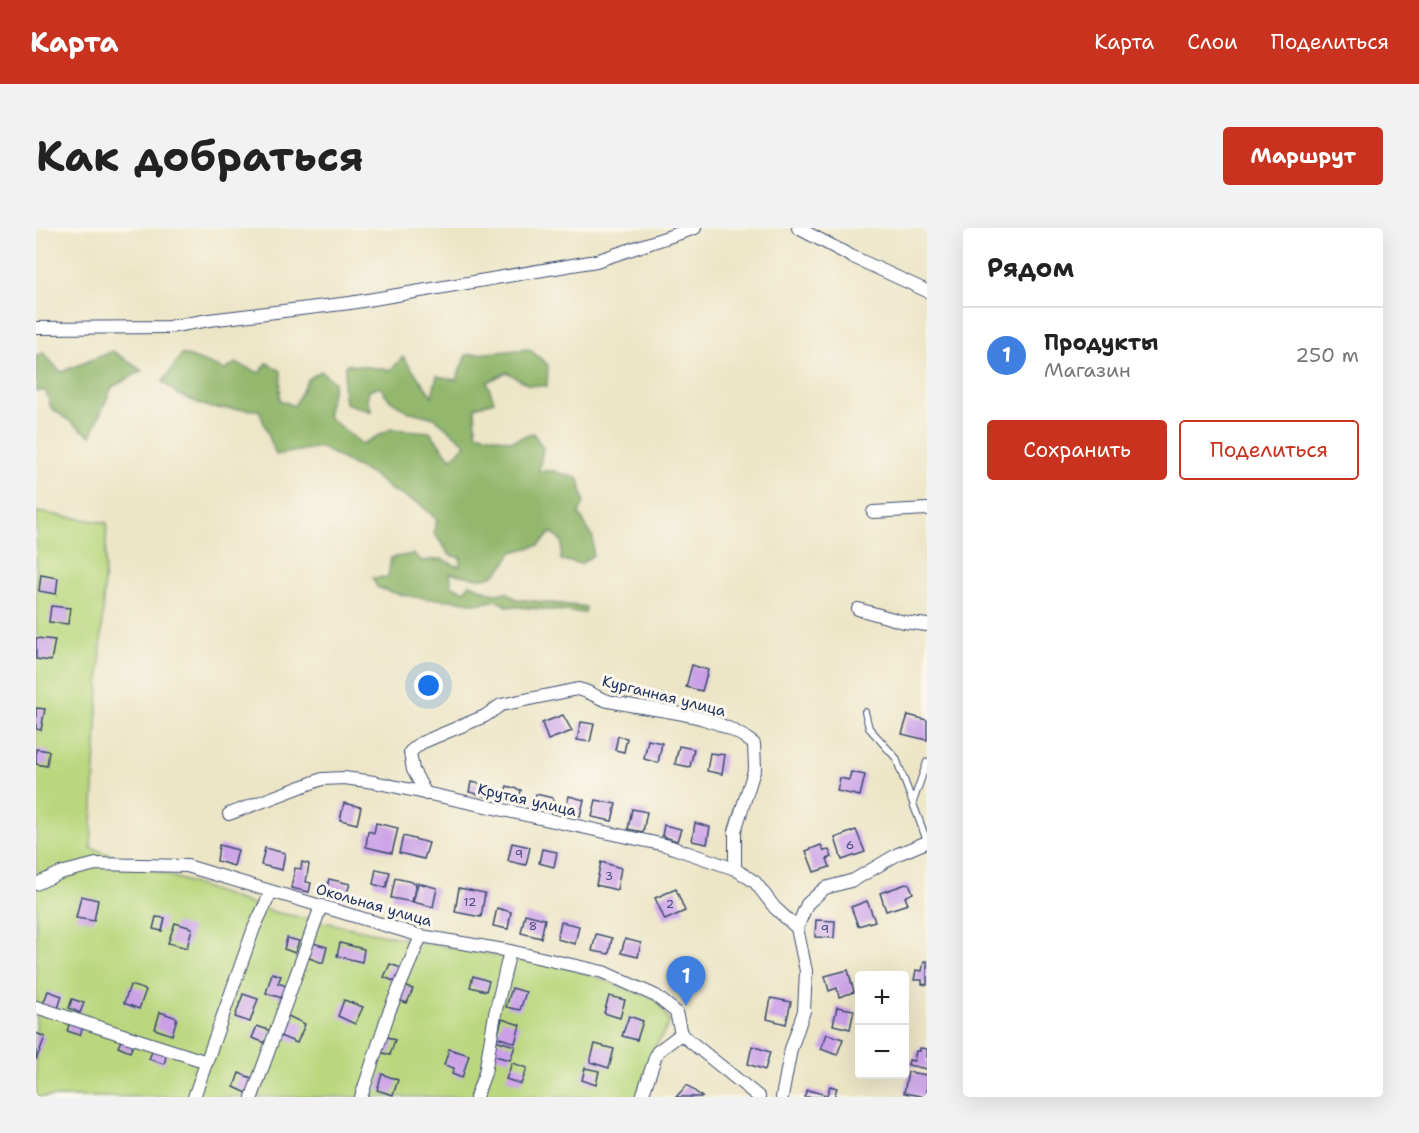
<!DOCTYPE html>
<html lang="ru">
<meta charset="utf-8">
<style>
body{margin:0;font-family:"Shantell Sans",sans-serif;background:#f2f2f2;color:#222}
.controls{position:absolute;right:18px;bottom:18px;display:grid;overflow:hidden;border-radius:6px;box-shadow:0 6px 24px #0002}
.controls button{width:54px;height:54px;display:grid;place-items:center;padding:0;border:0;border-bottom:2px solid #e0e0e0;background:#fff;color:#222;font:30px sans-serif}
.you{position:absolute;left:393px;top:458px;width:21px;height:21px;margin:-15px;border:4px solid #fff;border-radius:50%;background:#1a73e8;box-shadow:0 0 0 9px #1a73e833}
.badge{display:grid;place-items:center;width:39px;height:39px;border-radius:50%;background:#c8321e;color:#fff;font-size:20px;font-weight:700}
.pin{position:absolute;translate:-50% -50px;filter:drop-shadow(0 2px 3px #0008)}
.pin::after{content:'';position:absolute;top:32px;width:21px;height:18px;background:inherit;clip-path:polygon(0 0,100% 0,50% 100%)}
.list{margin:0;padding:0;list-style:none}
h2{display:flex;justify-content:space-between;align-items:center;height:78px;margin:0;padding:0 24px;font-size:26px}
h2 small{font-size:20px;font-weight:400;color:#767676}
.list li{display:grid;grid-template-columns:39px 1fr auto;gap:18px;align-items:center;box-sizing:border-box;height:96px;padding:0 24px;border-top:2px solid #e0e0e0}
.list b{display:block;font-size:22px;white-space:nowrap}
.list p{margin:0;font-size:20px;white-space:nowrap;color:#767676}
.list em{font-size:20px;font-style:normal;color:#767676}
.actions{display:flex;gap:12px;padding:18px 24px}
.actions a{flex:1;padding:14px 0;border:2px solid #c8321e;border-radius:6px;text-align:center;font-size:21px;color:#c8321e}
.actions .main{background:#c8321e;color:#fff}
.map{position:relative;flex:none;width:891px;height:869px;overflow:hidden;border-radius:6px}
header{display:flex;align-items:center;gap:36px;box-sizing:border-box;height:84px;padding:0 30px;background:#c8321e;color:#fff}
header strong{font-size:28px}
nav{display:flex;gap:33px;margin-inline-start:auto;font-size:21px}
.intro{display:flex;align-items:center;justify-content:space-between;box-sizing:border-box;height:144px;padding:0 36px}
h1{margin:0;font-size:42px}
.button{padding:15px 27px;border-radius:6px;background:#c8321e;color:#fff;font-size:21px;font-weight:700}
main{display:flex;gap:36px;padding:0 36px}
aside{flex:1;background:#fff;border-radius:6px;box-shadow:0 6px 24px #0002}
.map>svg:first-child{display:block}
</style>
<header>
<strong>Карта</strong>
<nav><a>Карта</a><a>Слои</a><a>Поделиться</a></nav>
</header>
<div class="intro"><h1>Как добраться</h1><a class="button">Маршрут</a></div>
<main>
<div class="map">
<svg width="891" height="869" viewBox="0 0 891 869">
<rect width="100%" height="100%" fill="#fbf7ec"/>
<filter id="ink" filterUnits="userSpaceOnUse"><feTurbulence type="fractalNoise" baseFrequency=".0167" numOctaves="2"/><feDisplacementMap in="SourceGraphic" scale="12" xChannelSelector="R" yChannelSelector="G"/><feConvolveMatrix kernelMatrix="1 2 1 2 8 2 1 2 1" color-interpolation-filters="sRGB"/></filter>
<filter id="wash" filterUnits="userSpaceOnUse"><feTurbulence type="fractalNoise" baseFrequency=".008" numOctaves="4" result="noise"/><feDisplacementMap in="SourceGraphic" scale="24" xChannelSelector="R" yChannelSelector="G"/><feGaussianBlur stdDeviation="1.35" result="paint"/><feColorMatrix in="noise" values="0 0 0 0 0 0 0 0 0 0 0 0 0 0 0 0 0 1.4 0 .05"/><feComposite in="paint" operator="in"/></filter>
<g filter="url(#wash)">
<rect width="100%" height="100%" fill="#ece5c6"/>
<path fill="#bad77e" stroke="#6a836e" stroke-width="1.5" d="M0 284 71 295 55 620 238 684 389 715 539 741 621 772 634 794 619 819 601 869H0Z"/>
<g fill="#93b86d" stroke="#577466" stroke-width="1.5">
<path d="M493 121 512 137 511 158 493 157 471 144 451 154 458 173 439 179 440 205 476 213 497 205 507 220 503 243H517L543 251 548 274 543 286 557 310V327L545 336 525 332 526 314 516 304 503 317 476 324C457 358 448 351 414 345L416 358 428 363 434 356 458 366 471 364 480 371 550 379 549 385 471 378 459 372C441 379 432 373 414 372 387 371 366 369 341 359L337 350 352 349 355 330 377 326 386 333 405 331 423 339 425 330 414 327 398 305 401 292 384 276 355 262 338 248 284 219 240 227 223 182 175 180 143 167 127 154 146 126 189 142 199 135 224 145 231 135 245 143 244 172 258 178 272 151 285 143 298 154 291 188 326 216 355 201 394 204 415 231 430 216 399 190 371 183 353 171 344 159 333 162 331 171 336 184 309 175 307 158 310 136 355 142 367 129 396 168 401 148 420 152 430 127Z"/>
<path d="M77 123 106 143 76 159 55 208 15 180 10 163H0V128L7 125 25 144Z"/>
</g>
<g id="blocks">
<g fill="#cba0e8">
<path d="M5 347 22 350 20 366 3 363Z"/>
<path d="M15 378 34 380 32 396 13 394Z"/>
<path d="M0 410 19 412 15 433 0 431Z"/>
<path d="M656 437 672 442 666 463 650 459Z"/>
<path d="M0 480 9 481 5 502 0 501Z"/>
<path d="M527 487 536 503 512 512 506 495Z"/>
<path d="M872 487 891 492V512L866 506Z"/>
<path d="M545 494 558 496 554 514 541 512Z"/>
<path d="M582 508 591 510 588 524 579 522Z"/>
<path d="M612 512 626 515 622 535 608 531Z"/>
<path d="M643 518 658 521 654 539 639 536Z"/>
<path d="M0 521 13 523 11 538 0 536Z"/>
<path d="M674 525 689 527 686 546 671 543Z"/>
<path d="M815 544 829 547 824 568 801 563 804 550 813 552Z"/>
<path d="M435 554 451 557 450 568 433 564Z"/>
<path d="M471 558 485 562 482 574 467 571Z"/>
<path d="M500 566 517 570 515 582 497 577Z"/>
<path d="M533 568 548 572 544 588 529 584Z"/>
<path d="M560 572 580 576 576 593 556 589Z"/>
<path d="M308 575 325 579 321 596 304 592Z"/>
<path d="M596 581 611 584 607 604 592 601Z"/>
<path d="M340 595 362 600 356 625 330 619 332 603 338 605Z"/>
<path d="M659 595 674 599 671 616 656 613Z"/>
<path d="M628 597 645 601 641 613 626 608Z"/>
<path d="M820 602 829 624 806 632 799 610Z"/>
<path d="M367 608 393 615 388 631 363 625Z"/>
<path d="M476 615 494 619 490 637 472 633Z"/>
<path d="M183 617 202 622 198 638 181 633Z"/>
<path d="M785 617 788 623 793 622 796 629 791 631 794 639 778 644 770 623Z"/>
<path d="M229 620 249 625 246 642 225 637Z"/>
<path d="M506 621 521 624 518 639 503 635Z"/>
<path d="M266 634 273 636 270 654 275 655 273 664 255 660 259 640 265 641Z"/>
<path d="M565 634 585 640 581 662 560 657Z"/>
<path d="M340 641 354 644 350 660 337 656Z"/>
<path d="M359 650 380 655 376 674 355 670Z"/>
<path d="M293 651 314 656 308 673 289 668Z"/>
<path d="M382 655 401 660 397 679 377 674Z"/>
<path d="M873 655 877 665 869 669 872 676 850 683 844 665Z"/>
<path d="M423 660 449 665 445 689 419 684Z"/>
<path d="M640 661 649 683 629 692 619 670Z"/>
<path d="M45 668 62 672 58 693 40 690Z"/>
<path d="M831 673 839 693 822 698 815 679Z"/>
<path d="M461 680 475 684 472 701 457 698Z"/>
<path d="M489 686 509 691 505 710 485 705Z"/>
<path d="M120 689 129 690 126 703 117 701Z"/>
<path d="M780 692 799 693 798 710 779 709Z"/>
<path d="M525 694 543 698 539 716 521 711Z"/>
<path d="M139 695 156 700 151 720 132 715Z"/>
<path d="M560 706 576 710 573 726 556 723Z"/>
<path d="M251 710 263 713 259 725 248 721Z"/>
<path d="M589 711 605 715 602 729 585 725Z"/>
<path d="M277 715 291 719 287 735 273 730Z"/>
<path d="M304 715 328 721 326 734 301 728Z"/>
<path d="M888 733H891V757L886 756V752H878L880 742 886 743Z"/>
<path d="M354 736 365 740 360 754 348 749Z"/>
<path d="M812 742 818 764 803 769 801 760 793 763 789 748Z"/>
<path d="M236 745 245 748 242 755 253 759 249 771 230 765Z"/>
<path d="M437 748 453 753 450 763 434 759Z"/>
<path d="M94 757 110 762 103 781 88 775Z"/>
<path d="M368 758 377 761 371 775 362 772Z"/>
<path d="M476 760 490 764 484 782 470 779Z"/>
<path d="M12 763 26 768 21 784 6 779Z"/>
<path d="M207 766 222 771 214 794 199 789Z"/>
<path d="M573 768 589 772 584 790 568 785Z"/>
<path d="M735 770 755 774 750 796 731 791Z"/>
<path d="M36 771 48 775 44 785 33 780Z"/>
<path d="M308 772 327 779 319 796 302 788Z"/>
<path d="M801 779 818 782 814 801 797 797Z"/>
<path d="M124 784 141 790 136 807 119 801Z"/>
<path d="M252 788 269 796 261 815 244 808Z"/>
<path d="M593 788 607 793 601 812 586 808Z"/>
<path d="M466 791 484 797 479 815 461 809Z"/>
<path d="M34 794 47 799 44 807 31 803Z"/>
<path d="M221 798 235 803 230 815 216 810Z"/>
<path d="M0 805 9 809 0 832Z"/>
<path d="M791 806 807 811 801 827 785 821Z"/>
<path d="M350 808 359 812 354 827 344 824Z"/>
<path d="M86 810 98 815 94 824 82 819Z"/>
<path d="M459 812 479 818 474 832 455 827Z"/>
<path d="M559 816 578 821 573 840 554 834Z"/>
<path d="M716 818 734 824 729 842 712 836Z"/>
<path d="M884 820 891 821V841L872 837 873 832 878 833 880 823H884Z"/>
<path d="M117 821 131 826 128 836 113 831Z"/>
<path d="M413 821 433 827 426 850 416 846 418 840 408 837Z"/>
<path d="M476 835 491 840 485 856 470 851Z"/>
<path d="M549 840 563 843 560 857 546 852Z"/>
<path d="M872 844 891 847V869L868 865Z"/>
<path d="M203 845 218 851 213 866 198 859Z"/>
<path d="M346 846 362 852 357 867 341 862Z"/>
<path d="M651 857 666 869H640Z"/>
<path d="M794 858 801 860 798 869H768L771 862 791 867Z"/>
</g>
</g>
</g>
<g filter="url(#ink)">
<use href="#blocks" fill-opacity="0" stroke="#3a4a6e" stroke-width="1.5"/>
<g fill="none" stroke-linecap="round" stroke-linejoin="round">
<defs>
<g id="service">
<path d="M829 484 833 500 860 530 891 613"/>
<path d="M877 574 891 534"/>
</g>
<g id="minor">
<path d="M762 0 815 28 891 63"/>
<path d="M0 100 133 99 173 92 314 75 560 33 659 0"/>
<path d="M837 284 891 281"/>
<path d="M822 381 868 394 891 397"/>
<path d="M390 566 377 542 374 524 385 515 449 488 465 477 542 461C553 463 561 470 572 473 621 484 678 483 718 516L719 540 699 603V641"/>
<path d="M193 586 286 551 308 550 338 554 629 617 699 641 719 654 739 680 761 700"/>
<path d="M0 656 24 645 60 636 151 638 385 708 474 723 567 744 620 768 640 784 645 806"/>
<path d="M0 779 171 834"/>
<path d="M645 806 723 869"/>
<path d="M158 869 218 700 235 664"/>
<path d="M216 869 285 678"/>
<path d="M325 869 353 784 385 708"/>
<path d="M440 869 449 845 459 786 474 723"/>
<path d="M606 869 621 824 645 806"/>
<path d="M746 869 755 821 768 783 770 743 761 700 771 676 789 660 818 652 862 626 891 614"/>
</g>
</defs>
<use href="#service" stroke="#3a4a6e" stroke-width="8"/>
<use href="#minor" stroke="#3a4a6e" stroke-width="14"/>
<use href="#service" stroke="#fff" stroke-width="6"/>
<use href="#minor" stroke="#fff" stroke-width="12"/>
</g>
</g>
<g text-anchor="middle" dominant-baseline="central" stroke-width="6" stroke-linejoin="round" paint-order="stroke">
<g font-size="12" fill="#474b80">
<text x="814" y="617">6</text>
<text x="483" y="626">9</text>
<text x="573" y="648">3</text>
<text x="434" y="674">12</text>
<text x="634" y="676">2</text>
<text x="497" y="698">8</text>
<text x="789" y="701">9</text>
</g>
<g font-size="15" fill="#1b2f5e" stroke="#fbf7ec">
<text transform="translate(628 468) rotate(14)">Курганная улица</text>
<text transform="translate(491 572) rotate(13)">Крутая улица</text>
<text transform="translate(338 677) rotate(16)">Окольная улица</text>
</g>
</g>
</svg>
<div class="controls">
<button>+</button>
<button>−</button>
</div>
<div class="you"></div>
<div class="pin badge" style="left:650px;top:778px;background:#3f7fe0">1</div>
</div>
<aside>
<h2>Рядом<small></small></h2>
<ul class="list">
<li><span class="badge" style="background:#3f7fe0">1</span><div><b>Продукты</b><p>Магазин</p></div><em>250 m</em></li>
</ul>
<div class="actions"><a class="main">Сохранить</a><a>Поделиться</a></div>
</aside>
</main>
